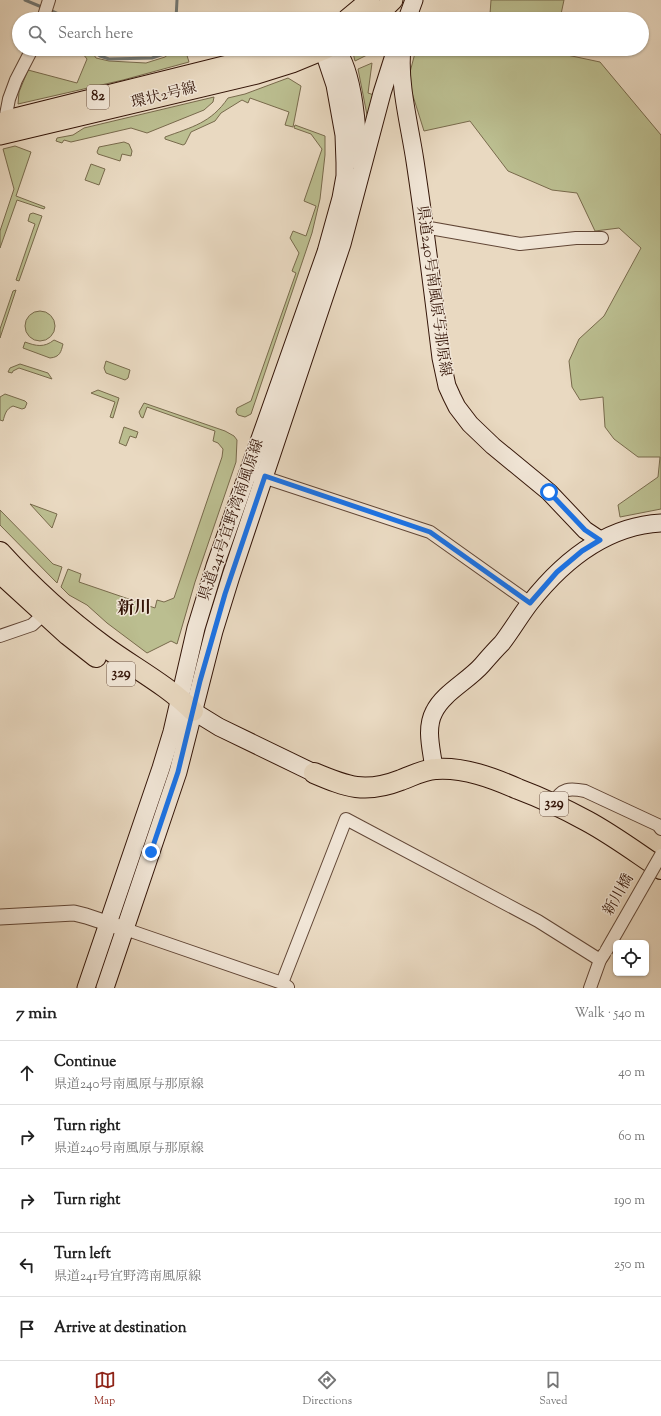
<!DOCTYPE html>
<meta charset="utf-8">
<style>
body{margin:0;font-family:"Sorts Mill Goudy","Noto Serif JP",serif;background:#f6f6f6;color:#222}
.controls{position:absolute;right:12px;bottom:12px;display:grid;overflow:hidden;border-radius:6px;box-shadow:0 1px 3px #0004}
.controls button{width:36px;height:36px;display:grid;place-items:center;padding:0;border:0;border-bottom:1px solid #e0e0e0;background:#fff;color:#222;font:20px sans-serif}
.stop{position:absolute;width:12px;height:12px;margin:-9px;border:3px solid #1a73e8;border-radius:50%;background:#fff}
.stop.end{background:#1a73e8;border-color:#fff;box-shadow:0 1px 4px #0008}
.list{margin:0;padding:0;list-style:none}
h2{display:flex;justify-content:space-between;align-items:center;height:52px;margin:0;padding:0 16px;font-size:17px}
h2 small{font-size:13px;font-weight:400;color:#767676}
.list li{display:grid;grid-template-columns:26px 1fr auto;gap:12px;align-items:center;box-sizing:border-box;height:64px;padding:0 16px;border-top:1px solid #e0e0e0}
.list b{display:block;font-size:15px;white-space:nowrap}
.list p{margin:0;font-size:13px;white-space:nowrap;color:#767676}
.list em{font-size:13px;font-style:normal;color:#767676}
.icon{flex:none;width:22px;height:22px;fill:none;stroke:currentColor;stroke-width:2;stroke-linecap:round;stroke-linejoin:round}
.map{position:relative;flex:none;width:661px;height:988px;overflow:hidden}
.search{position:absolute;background:#fff;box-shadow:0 1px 3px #0004;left:12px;right:12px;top:12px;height:44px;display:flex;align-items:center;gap:10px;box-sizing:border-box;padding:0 14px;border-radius:22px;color:#767676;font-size:15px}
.sheet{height:372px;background:#fff}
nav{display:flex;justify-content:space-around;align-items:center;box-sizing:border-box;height:56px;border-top:1px solid #e0e0e0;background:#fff;font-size:11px;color:#767676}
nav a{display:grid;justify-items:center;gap:2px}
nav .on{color:#8f2418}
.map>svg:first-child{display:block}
</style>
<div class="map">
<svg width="661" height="988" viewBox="0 0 661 988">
<rect width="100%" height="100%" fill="#e9d9c1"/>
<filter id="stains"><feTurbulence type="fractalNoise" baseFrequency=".005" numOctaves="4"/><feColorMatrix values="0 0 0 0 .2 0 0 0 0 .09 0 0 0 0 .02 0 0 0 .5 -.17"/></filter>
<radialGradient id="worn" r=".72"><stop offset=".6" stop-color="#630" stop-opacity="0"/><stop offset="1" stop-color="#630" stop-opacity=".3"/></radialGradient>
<g fill="#bbbe90" stroke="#786a4c">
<path d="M491 0H564L560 19H487L490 14Z"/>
<path d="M79 49H90L96 58 109 61 146 63 165 57 175 49H185L189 62 123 80 18 104 19 92 28 70 77 83 87 59Z"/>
<path d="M352 49H363L367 55 355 61Z"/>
<path d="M416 49H553V52L600 62 661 135V509L620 517 618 505 658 477 660 457H638L614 439 605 427 603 397 580 400 572 387 569 361 579 339 604 316 641 248 619 228 595 231 577 193 552 190 508 171 470 121 424 131 408 80Z"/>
<path d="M372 63 368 93 377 96 368 120 358 69Z"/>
<path d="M288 78 301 86 293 127 285 125 289 112 250 98 248 103 242 100 221 113 215 121 191 132 185 144 183 145 165 139V137C192 127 211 123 228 98L245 94Z"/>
<path d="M214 97 213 102 204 110 147 133 131 128 71 142 64 140 62 143 56 141 57 138 73 135 84 128Z"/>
<path d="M295 125 325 136V155L320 199 312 233 251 414 245 417 238 415 236 412 237 408 251 401 296 273 292 271 299 253 290 238 293 231 306 236 316 206 304 201 322 149 311 134 294 128Z"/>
<path d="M124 142 129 144 132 151 131 156 122 154 120 161 98 154 97 152 99 147Z"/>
<path d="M15 146 31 152 16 196 45 207 44 209 17 200 0 248V231L14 189 3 149Z"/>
<path d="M91 164 105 169 99 185 85 180Z"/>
<path d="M33 213 42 216 19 281 16 280 35 224 28 221 30 214Z"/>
<path d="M16 290 0 338V329L13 291Z"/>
<circle cx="40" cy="326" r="15"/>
<path d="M54 340 63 344C61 352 60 357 50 358L23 348 25 342C36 346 44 348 54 340Z"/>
<path d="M106 361 130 370 128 378 125 380 106 373 104 368Z"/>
<path d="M20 364 48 373 52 379 19 368 13 371 12 373 8 372 10 368Z"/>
<path d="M98 390 119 398 113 418 110 417 115 402 91 393Z"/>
<path d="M5 394 25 401 27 403 25 408 22 409 13 406C6 409 5 414 3 421L0 420V397Z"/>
<path d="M144 403 225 431 234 436 237 440 236 462 195 582 177 644 171 641 147 653 107 623 87 605 69 595 61 587 68 569 81 574 79 582 155 608 157 600 164 602 174 598 222 457 223 449 218 443 213 441 215 431 147 407 143 418 141 417 139 412Z"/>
<path d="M124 427 138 432 136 438 130 436 126 446 119 443Z"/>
<path d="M30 504 57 514 52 528Z"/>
<path d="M0 510 53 564 62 567 57 583 0 525Z"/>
</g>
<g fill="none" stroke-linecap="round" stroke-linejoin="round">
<g stroke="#717773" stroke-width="3">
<path d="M25 0 44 8"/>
<path d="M50 10 70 19"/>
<path d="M176 19 177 0"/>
<path d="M92 49 100 56 109 59 152 58 164 54 170 49"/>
</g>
<defs>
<g id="minor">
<path d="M43 19 49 0"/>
<path d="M5 120 9 99 16 80 32 49"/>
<path d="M424 227 520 244 576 238H602"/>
<path d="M257 475 430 532 530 603"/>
<path d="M0 636 32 625 44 614"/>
<path d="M553 803C562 788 569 788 585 791L658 825 661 829"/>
<path d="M125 929 282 983 288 987"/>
<path d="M282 983 346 819 538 921 600 960"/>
<path d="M590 988 600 960 604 954"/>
</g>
<path id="tertiary" d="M0 917 74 913 86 916 119 927"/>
<g id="secondary">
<path d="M407 19 414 0"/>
<path d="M336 49C354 72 358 132 358 161"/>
<path d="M402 49C398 82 410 127 415 161 425 227 433 292 441 358L447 386 452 397 457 407 470 424 493 446 549 492 585 530 600 540"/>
<path d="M193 711 219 727 314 773"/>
<path d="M434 769C432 751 425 729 434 712 443 693 468 681 482 665 488 658 495 650 502 643 512 630 520 616 530 603 563 561 605 526 661 523"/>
<path d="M86 988 161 768 172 732 196 628 215 566 326 252 341 198 345 176V163L344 135 335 85 323 49"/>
<path d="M105 988 178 772 214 631 231 576 342 244 382 93 396 49"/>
</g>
<g id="primary">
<path d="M347 19 370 0"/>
<path d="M374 19 393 0"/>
<path d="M7 120 252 59 284 49"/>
<path d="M0 135 257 74 292 63 326 49"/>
</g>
<g id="trunk">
<path d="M0 552C31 586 67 619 104 646 134 668 167 685 193 711"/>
<path d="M0 573 68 635 96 657"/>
<path d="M314 773C347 787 365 794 401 780 412 776 425 769 436 769 464 767 493 778 518 789 542 798 565 809 587 821 613 835 637 853 661 869"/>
</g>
</defs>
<use href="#minor" stroke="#614636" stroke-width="14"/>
<use href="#tertiary" stroke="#614636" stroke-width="17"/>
<use href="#secondary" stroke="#341508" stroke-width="19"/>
<use href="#primary" stroke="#341508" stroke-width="21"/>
<use href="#trunk" stroke="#341508" stroke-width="22"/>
<use href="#minor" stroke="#f1e6d7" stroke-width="12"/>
<use href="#tertiary" stroke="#f1e6d7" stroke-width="15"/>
<use href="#secondary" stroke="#f1e6d7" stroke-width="17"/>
<use href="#primary" stroke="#e9d9c1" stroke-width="19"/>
<use href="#trunk" stroke="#e9d9c1" stroke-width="20"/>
<defs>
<path id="minor-bridge" d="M606 951 661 855"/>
</defs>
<use href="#minor-bridge" stroke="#614636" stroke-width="14" stroke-linecap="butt"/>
<use href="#minor-bridge" stroke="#f1e6d7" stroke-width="12"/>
</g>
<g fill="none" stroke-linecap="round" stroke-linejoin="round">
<path stroke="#1a73e8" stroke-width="5" d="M151 852 178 772 200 681 225 594 265 476 430 532 530 603 557 572 582 551 600 540 585 530 549 492"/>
</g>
<g text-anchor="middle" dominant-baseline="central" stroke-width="3" stroke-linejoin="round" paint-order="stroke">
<g fill="#f1e6d7" stroke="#6d5446" stroke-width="1">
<rect x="87" y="85" width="22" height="24" rx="3"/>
<rect x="107" y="662" width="28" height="24" rx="3"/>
<rect x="540" y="792" width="28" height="24" rx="3"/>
</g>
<g font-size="14" font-weight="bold" fill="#341508">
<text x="98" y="97">82</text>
<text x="121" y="674">329</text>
<text x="554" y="804">329</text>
</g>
<g font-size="15" fill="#341508" stroke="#f1e6d7">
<text transform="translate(164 96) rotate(-14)">環状2号線</text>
<text transform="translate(433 291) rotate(82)">県道240号南風原与那原線</text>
<text transform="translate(232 520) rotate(-71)">県道241号宜野湾南風原線</text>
<text transform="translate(619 895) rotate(-60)">新川橋</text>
</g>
<g font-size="17" font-weight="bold" fill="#341508" stroke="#f1e6d7">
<text x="134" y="609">新川</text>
</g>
</g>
<rect width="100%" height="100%" filter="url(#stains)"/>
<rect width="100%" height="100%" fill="url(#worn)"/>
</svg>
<div class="controls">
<button><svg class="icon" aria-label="locate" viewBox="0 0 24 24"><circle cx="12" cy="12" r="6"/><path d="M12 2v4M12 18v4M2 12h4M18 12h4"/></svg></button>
</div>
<div class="stop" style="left:549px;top:492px"></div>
<div class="stop end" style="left:151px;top:852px"></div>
<div class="search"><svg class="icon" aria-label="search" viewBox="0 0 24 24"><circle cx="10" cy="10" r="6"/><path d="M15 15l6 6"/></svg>Search here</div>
</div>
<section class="sheet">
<h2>7 min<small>Walk · 540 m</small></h2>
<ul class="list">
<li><svg class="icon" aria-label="ahead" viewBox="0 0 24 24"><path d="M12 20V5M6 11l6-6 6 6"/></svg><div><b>Continue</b><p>県道240号南風原与那原線</p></div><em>40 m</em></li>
<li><svg class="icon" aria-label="right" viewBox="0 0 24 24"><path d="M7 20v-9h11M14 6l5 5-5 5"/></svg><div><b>Turn right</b><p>県道240号南風原与那原線</p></div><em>60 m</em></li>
<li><svg class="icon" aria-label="right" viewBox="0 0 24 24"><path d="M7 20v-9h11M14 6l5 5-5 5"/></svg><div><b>Turn right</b></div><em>190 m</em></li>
<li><svg class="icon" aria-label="left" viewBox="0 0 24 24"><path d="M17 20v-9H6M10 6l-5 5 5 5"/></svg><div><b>Turn left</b><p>県道241号宜野湾南風原線</p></div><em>250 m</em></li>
<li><svg class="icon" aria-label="arrive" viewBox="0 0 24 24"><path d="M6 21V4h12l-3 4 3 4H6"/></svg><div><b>Arrive at destination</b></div></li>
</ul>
</section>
<nav>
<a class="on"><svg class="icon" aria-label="map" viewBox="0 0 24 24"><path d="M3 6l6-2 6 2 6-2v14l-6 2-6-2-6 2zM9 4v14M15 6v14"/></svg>Map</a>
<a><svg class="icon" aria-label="directions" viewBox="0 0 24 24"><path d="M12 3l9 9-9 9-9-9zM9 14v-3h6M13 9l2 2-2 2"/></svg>Directions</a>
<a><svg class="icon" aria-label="saved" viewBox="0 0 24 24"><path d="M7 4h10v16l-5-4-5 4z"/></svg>Saved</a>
</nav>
